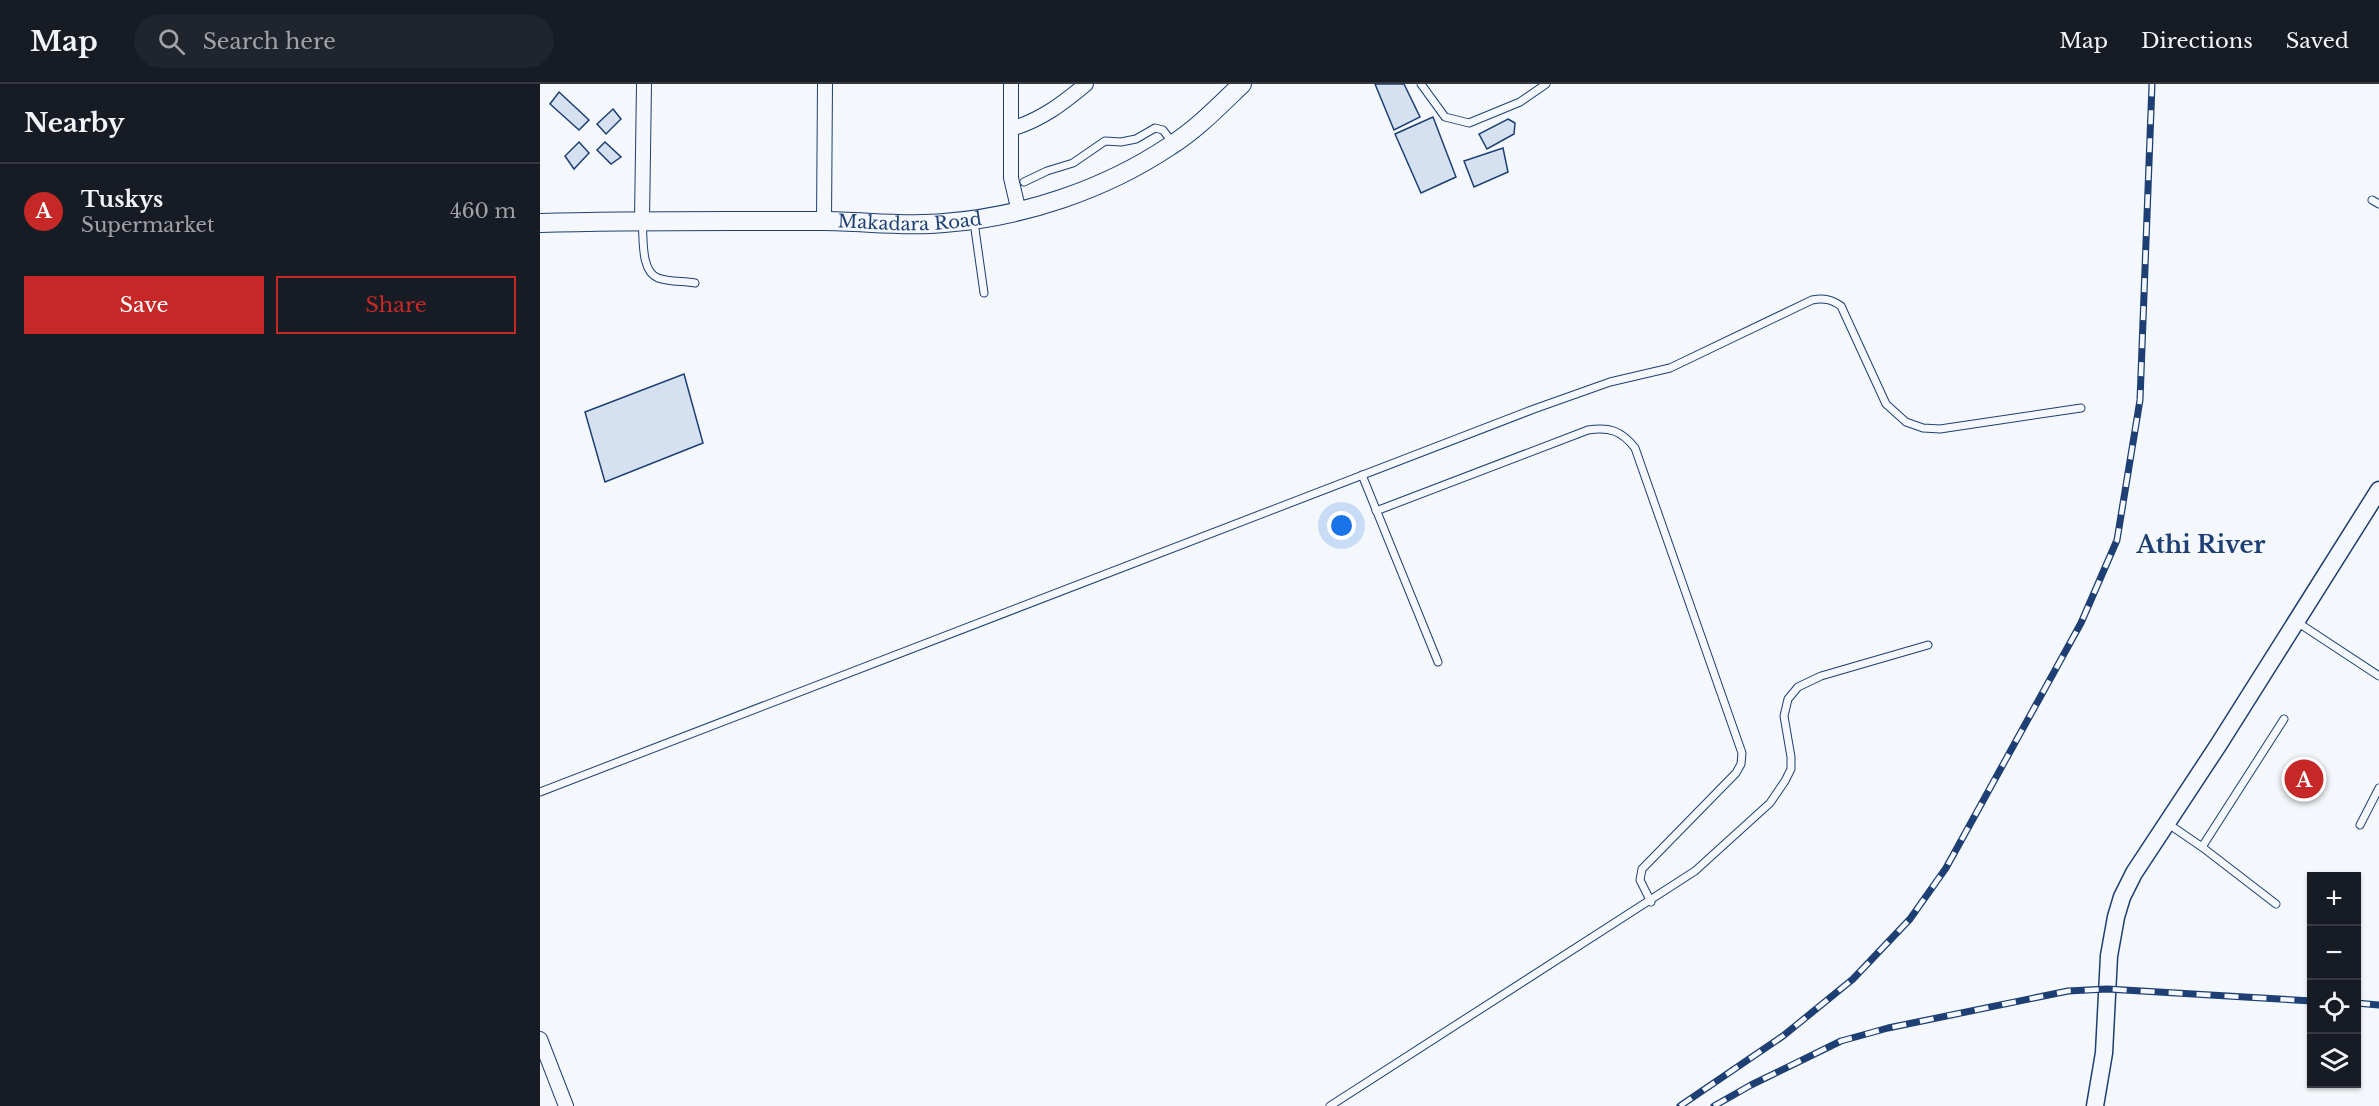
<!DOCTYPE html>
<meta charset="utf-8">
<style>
body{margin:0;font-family:"Libre Baskerville",serif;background:#20242c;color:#f1f3f6}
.controls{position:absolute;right:18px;bottom:18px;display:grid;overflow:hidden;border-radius:0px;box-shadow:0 2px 4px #0004}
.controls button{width:54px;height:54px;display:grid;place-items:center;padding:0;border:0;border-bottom:2px solid #363941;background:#171b24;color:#f1f3f6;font:30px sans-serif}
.you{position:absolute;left:802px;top:442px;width:21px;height:21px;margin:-15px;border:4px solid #fff;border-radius:50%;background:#1a73e8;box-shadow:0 0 0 9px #1a73e833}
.badge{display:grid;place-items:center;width:39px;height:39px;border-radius:50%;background:#c62828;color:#fff;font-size:20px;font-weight:700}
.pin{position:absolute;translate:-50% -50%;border:3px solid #fff;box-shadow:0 2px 6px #0006}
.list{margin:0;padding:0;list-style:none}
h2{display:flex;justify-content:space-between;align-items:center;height:78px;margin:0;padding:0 24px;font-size:26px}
h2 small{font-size:20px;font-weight:400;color:#9ea1a6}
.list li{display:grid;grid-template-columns:39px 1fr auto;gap:18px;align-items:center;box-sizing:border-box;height:96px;padding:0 24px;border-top:2px solid #363941}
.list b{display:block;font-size:22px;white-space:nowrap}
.list p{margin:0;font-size:20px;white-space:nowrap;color:#9ea1a6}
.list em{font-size:20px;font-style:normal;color:#9ea1a6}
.actions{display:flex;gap:12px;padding:18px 24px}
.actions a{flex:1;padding:14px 0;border:2px solid #c62828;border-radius:0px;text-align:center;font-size:21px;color:#c62828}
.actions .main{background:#c62828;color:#fff}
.icon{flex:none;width:33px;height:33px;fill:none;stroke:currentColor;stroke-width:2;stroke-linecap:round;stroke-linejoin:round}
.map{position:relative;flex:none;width:1839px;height:1022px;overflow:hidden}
header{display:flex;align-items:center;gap:36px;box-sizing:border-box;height:84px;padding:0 30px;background:#171b24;border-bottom:2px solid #363941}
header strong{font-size:28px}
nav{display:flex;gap:33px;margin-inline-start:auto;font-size:21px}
.search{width:420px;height:54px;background:#20242c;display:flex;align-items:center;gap:15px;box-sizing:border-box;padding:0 21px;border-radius:33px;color:#9ea1a6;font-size:22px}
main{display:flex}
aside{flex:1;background:#171b24}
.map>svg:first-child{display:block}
</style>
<header>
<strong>Map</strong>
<div class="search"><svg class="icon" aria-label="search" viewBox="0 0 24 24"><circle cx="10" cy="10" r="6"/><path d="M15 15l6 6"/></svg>Search here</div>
<nav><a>Map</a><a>Directions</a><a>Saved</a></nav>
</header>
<main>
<aside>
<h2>Nearby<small></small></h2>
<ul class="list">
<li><span class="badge">A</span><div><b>Tuskys</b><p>Supermarket</p></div><em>460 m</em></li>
</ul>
<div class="actions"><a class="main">Save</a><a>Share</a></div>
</aside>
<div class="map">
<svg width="1839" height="1022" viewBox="0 0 1839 1022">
<rect width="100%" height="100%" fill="#f4f7fb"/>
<g fill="#d5e0f0" stroke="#1d3f73" stroke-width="1.5">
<path d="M835 0H864L880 33 854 46Z"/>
<path d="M19 8 49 36 39 46 10 20Z"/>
<path d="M73 25 81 35 66 50 57 40Z"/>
<path d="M893 33 916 93 881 109 855 50Z"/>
<path d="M968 35 975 39 974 50 947 65 939 50Z"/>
<path d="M39 58 49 69 34 85 25 72Z"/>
<path d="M65 58 81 73 71 80 57 66Z"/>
<path d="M963 64 968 88 934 103 924 77Z"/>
<path d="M144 290 163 359 65 398 45 328Z"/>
</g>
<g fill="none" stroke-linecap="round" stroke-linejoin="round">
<defs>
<g id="service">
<path d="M881 0 905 33 929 39 980 18 1006 0"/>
<path d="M484 98 507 87 533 79 565 57 581 58 596 55 615 44 623 46 632 58"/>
<path d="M1832 116 1839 120"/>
<path d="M102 137C104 153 100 187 118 194 129 198 143 197 155 199"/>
<path d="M434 138 444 209"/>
<path d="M822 391 898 578"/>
<path d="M836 427 1048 346C1069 343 1081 346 1095 364L1202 669 1201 680 1196 689 1102 785 1100 796 1111 818"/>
<path d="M1757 538 1839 592"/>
<path d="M0 708 994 325 1070 298 1130 284 1272 216C1284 214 1291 215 1301 222L1346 320 1366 338 1383 344 1400 345 1541 324"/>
<path d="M1627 739 1662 763"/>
<path d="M1820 741 1839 704"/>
<path d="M1736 820 1662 763 1744 635"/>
<path d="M790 1022 1155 787 1230 719 1245 697 1251 685V673L1244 632 1248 615 1258 603 1281 592 1388 561"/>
</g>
<g id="minor">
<path d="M471 0V94L479 128"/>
<path d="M471 45C501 36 522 20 546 0"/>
<path d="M102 136 104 0"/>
<path d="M284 137 285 0"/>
<path d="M0 955 26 1022"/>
</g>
<path id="tertiary" d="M1555 1022 1564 969 1569 872 1576 833 1582 813 1594 789 1679 660 1839 406"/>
<g id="secondary">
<path id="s1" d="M0 139C94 136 188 137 282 137 323 137 363 143 404 139 483 133 564 106 630 62 657 45 679 22 702 0"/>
</g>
</defs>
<use href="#service" stroke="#1d3f73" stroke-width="9"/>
<use href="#minor" stroke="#1d3f73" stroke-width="16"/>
<use href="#tertiary" stroke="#1d3f73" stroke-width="19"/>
<use href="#secondary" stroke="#1d3f73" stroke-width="20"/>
<use href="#service" stroke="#f4f7fb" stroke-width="7"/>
<use href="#minor" stroke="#f4f7fb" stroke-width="14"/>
<use href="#tertiary" stroke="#f4f7fb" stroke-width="16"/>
<use href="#secondary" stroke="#f4f7fb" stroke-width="18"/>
<defs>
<g id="rail">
<path d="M1816 919 1839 921"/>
<path d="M1140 1022 1243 952 1313 895 1370 835 1406 784 1541 539 1577 456 1600 316 1612 0"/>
<path d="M1174 1022 1211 1001 1301 957 1348 944 1528 907 1567 905 1772 917"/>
</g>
</defs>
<use href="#rail" stroke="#1d3f73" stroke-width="7"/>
<use href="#rail" stroke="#f4f7fb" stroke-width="4.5" stroke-dasharray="14" stroke-linecap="butt"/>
</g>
<g text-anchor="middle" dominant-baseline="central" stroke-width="4.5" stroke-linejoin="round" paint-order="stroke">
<g font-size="18" fill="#1d3f73" stroke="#f4f7fb">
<text stroke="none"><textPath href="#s1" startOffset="370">Makadara Road</textPath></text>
</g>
<g font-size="24" font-weight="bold" fill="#1d3f73" stroke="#f4f7fb">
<text x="1661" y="460">Athi River</text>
</g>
</g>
</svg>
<div class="controls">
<button>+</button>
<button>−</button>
<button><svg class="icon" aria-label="locate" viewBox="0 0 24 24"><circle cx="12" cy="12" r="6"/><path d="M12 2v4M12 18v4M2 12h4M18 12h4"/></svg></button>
<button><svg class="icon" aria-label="layers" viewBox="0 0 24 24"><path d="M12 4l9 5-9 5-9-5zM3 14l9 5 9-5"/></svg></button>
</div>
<div class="you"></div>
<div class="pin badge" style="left:1764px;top:695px">A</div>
</div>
</main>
